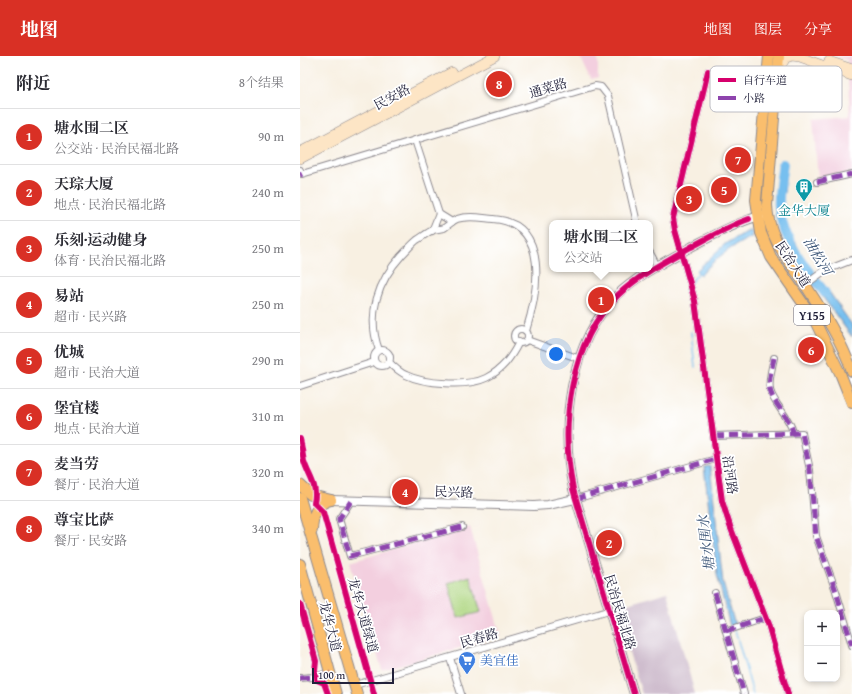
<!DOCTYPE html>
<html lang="zh">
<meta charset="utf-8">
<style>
body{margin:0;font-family:"Gentium Book Plus","Noto Serif SC",serif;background:#f2f2f3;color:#2b2b33}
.controls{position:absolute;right:12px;bottom:12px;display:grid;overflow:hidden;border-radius:8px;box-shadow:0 2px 6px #0003}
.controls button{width:36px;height:36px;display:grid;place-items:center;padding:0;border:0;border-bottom:1px solid #e1e1e2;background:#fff;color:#2b2b33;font:20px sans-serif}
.scale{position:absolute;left:12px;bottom:10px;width:82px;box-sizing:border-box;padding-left:4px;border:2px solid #22223b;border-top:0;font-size:11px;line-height:14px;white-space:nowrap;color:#22223b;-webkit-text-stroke:3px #fff;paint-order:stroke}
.you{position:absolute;left:256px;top:298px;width:14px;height:14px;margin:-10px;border:3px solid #fff;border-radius:50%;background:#1a73e8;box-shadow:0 0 0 6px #1a73e833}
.badge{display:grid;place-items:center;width:26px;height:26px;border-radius:50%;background:#d93025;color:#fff;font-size:13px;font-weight:700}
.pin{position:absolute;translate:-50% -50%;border:2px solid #fff;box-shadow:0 1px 4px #0006}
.popup{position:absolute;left:249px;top:164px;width:104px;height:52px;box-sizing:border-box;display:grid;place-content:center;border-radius:8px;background:#fff;filter:drop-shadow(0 1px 3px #0005);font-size:13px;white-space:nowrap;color:#7c7c81}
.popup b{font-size:15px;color:#2b2b33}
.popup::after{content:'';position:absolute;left:50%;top:100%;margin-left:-8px;border:8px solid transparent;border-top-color:#fff}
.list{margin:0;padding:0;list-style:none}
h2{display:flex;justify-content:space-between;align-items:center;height:52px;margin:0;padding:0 16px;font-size:17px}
h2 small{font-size:13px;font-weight:400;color:#7c7c81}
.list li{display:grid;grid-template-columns:26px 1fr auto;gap:12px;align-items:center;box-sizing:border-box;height:56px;padding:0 16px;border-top:1px solid #e1e1e2}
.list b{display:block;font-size:15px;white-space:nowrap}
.list p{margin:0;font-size:13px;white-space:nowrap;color:#7c7c81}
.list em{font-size:13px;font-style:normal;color:#7c7c81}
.map{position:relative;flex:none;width:552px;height:638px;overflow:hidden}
header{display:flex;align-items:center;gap:24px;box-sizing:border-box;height:56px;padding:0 20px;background:#d93025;color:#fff}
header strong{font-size:19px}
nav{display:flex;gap:22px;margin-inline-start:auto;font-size:14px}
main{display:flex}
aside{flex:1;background:#fff}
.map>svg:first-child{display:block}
</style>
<header>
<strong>地图</strong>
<nav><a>地图</a><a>图层</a><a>分享</a></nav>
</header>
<main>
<aside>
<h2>附近<small>8个结果</small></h2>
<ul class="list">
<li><span class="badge">1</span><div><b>塘水围二区</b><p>公交站 · 民治民福北路</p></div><em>90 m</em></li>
<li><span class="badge">2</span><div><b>天琮大厦</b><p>地点 · 民治民福北路</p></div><em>240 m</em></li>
<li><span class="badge">3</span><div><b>乐刻·运动健身</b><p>体育 · 民治民福北路</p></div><em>250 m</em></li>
<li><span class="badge">4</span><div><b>易站</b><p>超市 · 民兴路</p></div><em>250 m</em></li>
<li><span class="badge">5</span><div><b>优城</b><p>超市 · 民治大道</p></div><em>290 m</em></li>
<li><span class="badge">6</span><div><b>堡宜楼</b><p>地点 · 民治大道</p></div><em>310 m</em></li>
<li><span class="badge">7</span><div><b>麦当劳</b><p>餐厅 · 民治大道</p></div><em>320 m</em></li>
<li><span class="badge">8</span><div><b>尊宝比萨</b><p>餐厅 · 民安路</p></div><em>340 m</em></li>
</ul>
</aside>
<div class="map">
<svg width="552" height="638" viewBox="0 0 552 638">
<rect width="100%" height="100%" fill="#fff"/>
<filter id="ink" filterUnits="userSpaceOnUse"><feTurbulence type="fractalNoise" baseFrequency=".025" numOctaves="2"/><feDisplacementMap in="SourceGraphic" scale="8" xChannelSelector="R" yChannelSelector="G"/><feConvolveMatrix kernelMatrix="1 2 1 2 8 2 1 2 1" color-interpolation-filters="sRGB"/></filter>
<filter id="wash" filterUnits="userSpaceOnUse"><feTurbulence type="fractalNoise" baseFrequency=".012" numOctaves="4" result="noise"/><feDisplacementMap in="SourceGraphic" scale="16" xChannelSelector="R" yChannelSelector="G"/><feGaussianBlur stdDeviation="0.9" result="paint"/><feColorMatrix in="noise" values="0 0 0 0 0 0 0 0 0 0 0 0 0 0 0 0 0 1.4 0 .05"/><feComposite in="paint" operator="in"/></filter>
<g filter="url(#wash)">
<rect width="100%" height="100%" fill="#f8f0e2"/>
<g fill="#f3cfdf">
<path d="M280 0H298V22L291 24Z"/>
<path d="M535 0H552V116L518 123 513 63 550 60 547 4Z"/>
<path d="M170 471 201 580 82 614 50 506Z"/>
</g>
<path fill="#cfbdce" d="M367 536 381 588 395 638H342L315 552Z"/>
<path fill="#aed681" stroke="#687c5e" d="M170 520 181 556 158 562 148 527Z"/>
<g fill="#77bfef" stroke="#4c7095">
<path d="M479 108H486L484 137H476Z"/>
<path d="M476 148 484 149 485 165 490 176 483 179Z"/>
<path d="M450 173 452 181C432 190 415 202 401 219L396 215 425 188Z"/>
<path d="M495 185 503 202 513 216 507 219 488 188Z"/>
<path d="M519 226 523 227 552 269V281L514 229Z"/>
<path d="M410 410 423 527 435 569 430 570 417 519 404 411Z"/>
</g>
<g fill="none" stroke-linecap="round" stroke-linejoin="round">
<g stroke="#77bfef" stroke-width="1.5">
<path d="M450 178 457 174"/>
<path d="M391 226 399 216"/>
<path d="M387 238 386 233 389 229"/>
<path d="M391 276 395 311"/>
<path d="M435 574 453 638"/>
</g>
<path stroke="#77bfef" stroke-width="10" d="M483 108C481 122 478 137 479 151 482 183 506 213 525 237"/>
</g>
</g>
<g filter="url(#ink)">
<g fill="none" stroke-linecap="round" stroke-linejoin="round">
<defs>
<g id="minor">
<path d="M408 15 373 162 375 174 395 245 422 445 430 470 468 568 488 638"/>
<path d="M115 84 139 158 152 166"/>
<path d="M0 114 2 118 295 30 301 31 308 40 337 167"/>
<path d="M517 126 552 118"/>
<path d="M132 175 139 158"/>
<path d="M350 197 357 210"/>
<path d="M505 229 524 215 552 204"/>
<circle cx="221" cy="280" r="7"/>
<path d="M227 284 280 303"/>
<circle cx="82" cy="302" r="8"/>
<path d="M79 294C66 259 78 225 102 199 107 194 112 188 117 184 122 181 128 176 133 174 136 173 141 173 144 172 149 169 152 165 157 163 168 159 182 162 193 163 251 167 238 237 226 275"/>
<path d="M474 302C472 312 468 324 470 334 474 349 489 360 493 376"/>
<path d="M89 306C94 311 99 316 106 319 124 328 168 331 186 322 202 314 211 302 219 286"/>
<path d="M0 330 74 306"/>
<path d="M414 380 502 377 510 414 516 480 536 535 552 589"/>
<path d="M275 443 416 403"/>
<path d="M51 445 39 463 50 500 162 471"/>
<path d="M415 537 444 638"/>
<path d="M426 575 465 562"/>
<path d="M150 602 161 638"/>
<path d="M0 622 13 621 30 617"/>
<path d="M55 629 308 555"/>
</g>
<g id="tertiary">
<path d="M31 444 234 450 248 449 275 443"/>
<path d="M334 638 273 433C260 369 269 287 317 239 338 219 366 205 391 191 414 179 437 166 463 159"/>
</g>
<g id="secondary">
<path d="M529 5 552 13"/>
<path d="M478 14 486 2 492 0 500 1 552 20"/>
<path d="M0 96 152 16"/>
<path d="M0 103 195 0"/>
</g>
<g id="primary">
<path d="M469 0 456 144 461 177 471 201 514 263 540 317 552 347"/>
<path d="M479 0 467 149C468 184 491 206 508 233 525 259 542 286 552 315"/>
<path d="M0 429 11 439 31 444"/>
<path d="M0 442 57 638"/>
<path d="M12 474C13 459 15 448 31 444"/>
<path d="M0 508 36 638"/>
</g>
</defs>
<use href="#minor" stroke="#8d898e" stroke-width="8"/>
<use href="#tertiary" stroke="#8d898e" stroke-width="10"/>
<use href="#secondary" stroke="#8d898e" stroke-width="10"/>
<use href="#primary" stroke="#8d898e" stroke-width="12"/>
<use href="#minor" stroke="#fff" stroke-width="6"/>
<use href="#tertiary" stroke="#fff" stroke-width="8"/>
<use href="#secondary" stroke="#fde5c5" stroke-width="9"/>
<use href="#primary" stroke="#fabe6d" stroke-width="10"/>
<g stroke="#8e44ad" stroke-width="5" stroke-dasharray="10 5" stroke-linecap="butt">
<path d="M0 119 2 118"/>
<path d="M517 126 552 118"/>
<path d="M474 302C472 312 468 324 470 334 474 349 489 360 493 376"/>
<path d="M414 380 502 377 510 414 516 480 536 535 552 589"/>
<path d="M275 443 416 403"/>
<path d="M51 445 39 463 50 500 162 471"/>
<path d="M415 537 444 638"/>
<path d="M426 575 465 562"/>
<path d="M0 622 13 621 30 617"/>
</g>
<defs>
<g id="cycleway">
<path d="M408 15 373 162 375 174 395 245 422 445 430 470 468 568 488 638"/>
<path d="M0 383C2 390 2 397 4 405 9 422 18 428 14 447L23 456 74 638"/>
<path d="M0 548 16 605 15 615 17 624 24 627 28 638"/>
<path d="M334 638 273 433C260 370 269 286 318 239 339 219 366 205 391 191 410 181 429 170 449 163"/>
</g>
</defs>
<use href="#cycleway" stroke="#fff" stroke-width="8"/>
<use href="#cycleway" stroke="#d6006c" stroke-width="6"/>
</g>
</g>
<defs>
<symbol id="building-pin" viewBox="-11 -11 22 30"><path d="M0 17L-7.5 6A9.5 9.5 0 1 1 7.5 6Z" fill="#0f9aa8" stroke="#fff"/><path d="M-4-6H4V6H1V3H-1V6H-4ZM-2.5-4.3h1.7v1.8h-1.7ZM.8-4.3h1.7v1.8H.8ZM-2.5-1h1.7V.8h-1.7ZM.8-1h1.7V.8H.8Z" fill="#fff"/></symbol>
<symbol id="supermarket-pin" viewBox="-11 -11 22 30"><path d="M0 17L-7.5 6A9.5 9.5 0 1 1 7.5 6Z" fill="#3f7fe0" stroke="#fff"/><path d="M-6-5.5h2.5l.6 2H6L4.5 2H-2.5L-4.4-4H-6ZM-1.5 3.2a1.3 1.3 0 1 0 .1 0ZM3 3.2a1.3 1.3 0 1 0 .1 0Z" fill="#fff"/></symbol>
</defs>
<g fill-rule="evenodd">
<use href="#building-pin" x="494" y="121" width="20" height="27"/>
<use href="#supermarket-pin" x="157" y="594" width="20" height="27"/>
</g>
<g text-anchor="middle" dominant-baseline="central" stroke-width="3.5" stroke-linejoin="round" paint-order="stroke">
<rect fill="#fff" stroke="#646476" stroke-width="1" x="494" y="249" width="36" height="20" rx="3"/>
<g font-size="12" font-weight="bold" fill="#22223b">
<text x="512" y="259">Y155</text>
</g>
<g font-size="13" fill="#22223b" stroke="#fff">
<text transform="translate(248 32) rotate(-17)">通菜路</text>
<text transform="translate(92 41) rotate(-28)">民安路</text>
<text transform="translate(493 208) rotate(57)">民治大道</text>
<text transform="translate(430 419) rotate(82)">沿河路</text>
<text transform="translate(154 436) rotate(2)">民兴路</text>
<text transform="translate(320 556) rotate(73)">民治民福北路</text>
<text transform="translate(63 559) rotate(74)">龙华大道绿道</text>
<text transform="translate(30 570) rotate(75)">龙华大道</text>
<text transform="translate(179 582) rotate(-16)">民春路</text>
</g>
<g font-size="13" fill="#0d838f" stroke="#fff">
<text x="504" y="154">金华大厦</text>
</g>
<g font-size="13" fill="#366cbe" stroke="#fff" text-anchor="start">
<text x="180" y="604">美宜佳</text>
</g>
<g font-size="14" font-style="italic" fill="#40597a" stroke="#fff">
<text transform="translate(518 200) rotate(59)">油松河</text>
<text transform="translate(406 487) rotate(-97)">塘水围水</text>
</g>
</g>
<rect x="410" y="10" width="132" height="46" rx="6" fill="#fff" stroke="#bdbdc4" stroke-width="1"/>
<rect x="418" y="22" width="18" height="4" fill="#d6006c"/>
<rect x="418" y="40" width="18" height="4" fill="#8e44ad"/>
<g font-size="11" fill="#22223b">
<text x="443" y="28">自行车道</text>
<text x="443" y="46">小路</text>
</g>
</svg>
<div class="controls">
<button>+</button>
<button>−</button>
</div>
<div class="scale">100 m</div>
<div class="you"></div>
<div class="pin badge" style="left:301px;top:244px">1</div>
<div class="popup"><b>塘水围二区</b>公交站</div>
<div class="pin badge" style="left:309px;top:487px">2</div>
<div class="pin badge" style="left:389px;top:143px">3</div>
<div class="pin badge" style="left:105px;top:436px">4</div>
<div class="pin badge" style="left:424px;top:134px">5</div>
<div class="pin badge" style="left:511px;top:294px">6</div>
<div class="pin badge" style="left:438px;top:104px">7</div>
<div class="pin badge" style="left:199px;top:28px">8</div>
</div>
</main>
